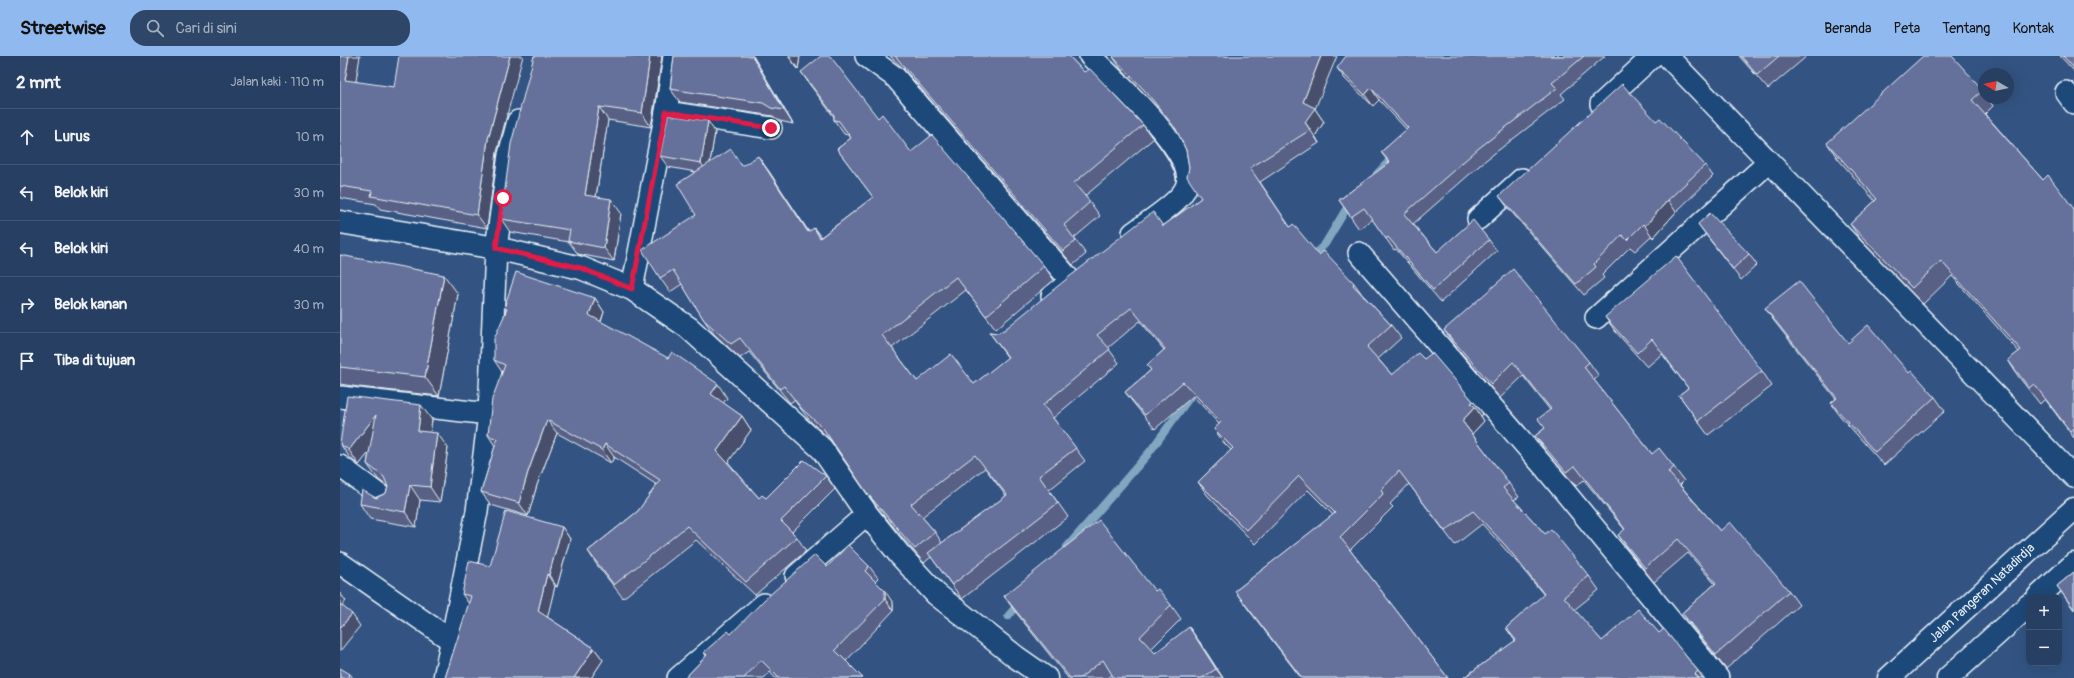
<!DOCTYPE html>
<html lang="id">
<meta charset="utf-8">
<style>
body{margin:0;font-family:Pangolin,sans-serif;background:#2e4668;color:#f1f3f6}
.controls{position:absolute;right:12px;bottom:12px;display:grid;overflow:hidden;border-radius:8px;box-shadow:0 4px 16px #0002}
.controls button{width:36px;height:36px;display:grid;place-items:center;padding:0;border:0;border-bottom:1px solid #425877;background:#263f62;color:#f1f3f6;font:20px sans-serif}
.compass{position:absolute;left:1638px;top:12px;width:36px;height:36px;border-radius:50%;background:#263f62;box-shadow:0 4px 16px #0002;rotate:279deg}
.stop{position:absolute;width:12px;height:12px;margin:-9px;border:3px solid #e11d48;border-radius:50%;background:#fff}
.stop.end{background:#e11d48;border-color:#fff;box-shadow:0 1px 4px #0008}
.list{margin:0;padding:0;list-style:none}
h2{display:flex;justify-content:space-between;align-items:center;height:52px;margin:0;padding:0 16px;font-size:17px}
h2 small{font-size:13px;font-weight:400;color:#a4afbe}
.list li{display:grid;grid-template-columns:26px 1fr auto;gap:12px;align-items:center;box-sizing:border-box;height:56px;padding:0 16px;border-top:1px solid #425877}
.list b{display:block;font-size:15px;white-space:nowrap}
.list em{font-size:13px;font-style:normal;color:#a4afbe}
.icon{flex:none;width:22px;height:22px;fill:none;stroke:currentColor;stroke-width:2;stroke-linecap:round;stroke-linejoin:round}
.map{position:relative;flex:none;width:1734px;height:622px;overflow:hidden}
header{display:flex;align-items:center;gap:24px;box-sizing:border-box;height:56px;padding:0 20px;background:#90b9f0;color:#111}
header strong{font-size:19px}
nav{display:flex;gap:22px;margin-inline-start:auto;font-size:14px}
.search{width:280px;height:36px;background:#2e4668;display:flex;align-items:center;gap:10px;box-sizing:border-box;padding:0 14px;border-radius:16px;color:#a4afbe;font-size:15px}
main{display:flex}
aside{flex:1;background:#263f62}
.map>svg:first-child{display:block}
</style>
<header>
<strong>Streetwise</strong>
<div class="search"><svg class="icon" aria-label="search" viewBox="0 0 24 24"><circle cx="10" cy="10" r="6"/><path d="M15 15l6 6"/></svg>Cari di sini</div>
<nav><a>Beranda</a><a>Peta</a><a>Tentang</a><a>Kontak</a></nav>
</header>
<main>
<aside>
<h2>2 mnt<small>Jalan kaki · 110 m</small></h2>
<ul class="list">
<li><svg class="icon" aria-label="ahead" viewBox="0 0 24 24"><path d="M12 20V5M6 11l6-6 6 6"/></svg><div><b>Lurus</b></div><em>10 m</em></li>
<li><svg class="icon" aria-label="left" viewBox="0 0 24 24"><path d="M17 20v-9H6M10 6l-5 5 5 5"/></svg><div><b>Belok kiri</b></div><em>30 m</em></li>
<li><svg class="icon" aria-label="left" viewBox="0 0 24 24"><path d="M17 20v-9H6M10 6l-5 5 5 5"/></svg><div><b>Belok kiri</b></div><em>40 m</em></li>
<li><svg class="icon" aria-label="right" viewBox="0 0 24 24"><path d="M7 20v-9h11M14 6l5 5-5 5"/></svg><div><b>Belok kanan</b></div><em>30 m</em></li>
<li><svg class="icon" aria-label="arrive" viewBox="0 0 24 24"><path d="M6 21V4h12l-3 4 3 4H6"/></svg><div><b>Tiba di tujuan</b></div></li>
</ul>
</aside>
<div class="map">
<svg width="1734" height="622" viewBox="0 0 1734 622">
<rect width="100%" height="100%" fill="#335483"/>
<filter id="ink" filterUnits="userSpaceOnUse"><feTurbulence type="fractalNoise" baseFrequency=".025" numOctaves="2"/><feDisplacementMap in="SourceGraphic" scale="8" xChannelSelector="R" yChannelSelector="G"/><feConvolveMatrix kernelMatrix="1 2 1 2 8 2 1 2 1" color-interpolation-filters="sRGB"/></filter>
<g filter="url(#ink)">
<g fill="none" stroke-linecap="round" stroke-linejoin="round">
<g stroke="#82a7c0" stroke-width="8">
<path d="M1037 118 1055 99"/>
<path d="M969 204 985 188 1011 145"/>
<path d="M727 491 808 398 853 337"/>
<path d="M668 560 681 545"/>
</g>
<defs>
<g id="street">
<path d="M526 0 555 21 731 225 712 240"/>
<path d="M750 0C772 21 859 100 846 131 840 147 807 166 793 177"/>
<path d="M1327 0 1734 421"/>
<path d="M1726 36 1734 47"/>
<path d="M1261 48 1313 0"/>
<path d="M326 56 431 72"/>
<path d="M1138 163 1182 123"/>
<path d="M1019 197 1206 413 1378 622"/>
<path d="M292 233 326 56 334 0"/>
<path d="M1256 262 1429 106"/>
<path d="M0 341 149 358"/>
<path d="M0 410 47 445"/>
<path d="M0 507 112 585"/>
<path d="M456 520 527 458"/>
<path d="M104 622 137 455 149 358 156 192 169 99 178 65"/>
<path d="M338 622 424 548"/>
</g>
<path id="secondary" d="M0 166 156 192 211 205 241 212 292 233 349 272 482 393 527 458 559 498 596 538 676 601 706 622"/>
<g id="primary">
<path d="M1698 541 1734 508"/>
<path d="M1549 622 1734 453"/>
<path d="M1608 622 1689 549"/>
</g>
</defs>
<use href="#street" stroke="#e8f1f8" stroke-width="24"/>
<use href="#secondary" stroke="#e8f1f8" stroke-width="25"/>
<use href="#primary" stroke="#e8f1f8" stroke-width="25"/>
<use href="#street" stroke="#1f4a7a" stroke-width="21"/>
<use href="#secondary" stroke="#1f4a7a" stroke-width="22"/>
<use href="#primary" stroke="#1f4a7a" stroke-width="22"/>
</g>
<g fill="#586185" stroke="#e8f1f8" fill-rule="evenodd">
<path d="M0 0 16 25 157 96 147 172 40 153 36 148 0 142Z"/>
<path d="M194 0H322L311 71 268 64 256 141 281 157 274 205 238 198 229 186 170 176 161 163Z"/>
<path d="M334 0H413L453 68 440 65 433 60 340 46 330 33Z"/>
<path d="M448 0H460L458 13Z"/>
<path d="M550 0H729L744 16 803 69 813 83 745 140 750 146 760 160 734 182 746 198 733 209 564 13Z"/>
<path d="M1150 0H1265L1221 38 1225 43 1147 103 1073 168 1097 196 1149 184 1157 195 1101 246 1056 193 1054 194 1032 163 1019 173 999 144 1049 107 1041 96 1067 74 1039 44 1033 50 1005 23 997 12 1149 1Z"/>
<path d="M1399 0H1467L1428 33Z"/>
<path d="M1720 0H1734V15Z"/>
<path d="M773 1 975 53 984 66 975 80 979 87 920 126 950 171 979 199 1014 227 1022 238 1051 269 1061 282 1038 303 1052 319 1084 303 1133 345 1143 358 1141 360 1144 365 1132 378 1179 441 1174 444 1205 478 1249 520 1259 534 1234 554 1262 585 1319 577 1358 615 1363 622H1123L1175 585 1166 572 1204 539 1175 504 1142 468 1115 489 1069 428 1050 448 1053 451 1010 494 1108 622H961L905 549 895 535 993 459 968 434 915 488 868 440 858 426 891 394 884 387 874 373 879 368 853 340 815 373 795 349 785 336 811 314 807 309 824 294 800 265 768 292 779 307 713 362 745 405 709 434 728 461 622 543 591 501 584 507 537 451 492 385 471 366 454 344 450 347 409 296 400 302 374 278 364 264 342 228 330 236 320 222 356 159V116L328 111 320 100 375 76 370 106 403 109 428 114 469 176 474 172 481 181 533 141 497 93 511 82 508 79 504 78 494 64V61L470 29 461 16 538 62 571 96 704 210 714 224 656 273 626 234 552 292 577 325 634 328 668 302 649 276 658 277 664 274 823 170 861 142 849 111 846 94 838 77 817 51 782 14ZM645 412 666 440 602 487 595 476 582 461Z"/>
<path d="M1643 34 1644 36V42H1648L1653 50 1645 58 1703 124 1734 153V382L1705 343 1700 348 1678 320 1668 304 1679 296 1612 220 1583 248 1521 184 1510 168 1535 145 1498 103 1487 87Z"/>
<path d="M1316 65 1365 109 1373 120 1336 156 1313 182 1311 180 1295 195 1290 191 1262 219 1264 222 1244 239 1168 152 1159 140Z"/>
<path d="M1358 168 1409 198 1417 209 1401 224 1366 179Z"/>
<path d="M0 199 118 238 99 340 19 331 0 328Z"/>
<path d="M255 242 264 256 261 266 387 342 383 347 402 360 411 374 388 406 419 442H426L486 420 495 433 452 476 457 481 466 495 415 539 356 484 283 542 257 509 248 495 298 455 317 429 274 401 271 407 217 377 197 429 188 460 151 449 141 436 155 390 148 379 162 316 154 304 166 255 164 252Z"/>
<path d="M1425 252 1569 317 1595 341 1605 355 1544 409 1500 360 1491 347 1496 343 1434 265Z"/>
<path d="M1265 261 1422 315 1432 330 1368 379 1339 339 1348 332 1322 298 1307 311 1275 275Z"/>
<path d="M1104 274 1249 306 1259 320 1254 324 1312 398 1334 411 1344 425 1340 429 1380 475 1449 535 1459 549 1386 613 1352 571 1342 557 1375 528 1348 497 1314 526 1288 493 1278 479 1285 474 1244 424 1236 430 1205 394 1195 380 1205 372 1210 354 1183 320 1160 342 1114 288Z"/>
<path d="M92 364 90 376 108 392 100 446 80 444 76 471 30 463 20 448 46 437 48 431 38 423 27 408 29 396 19 409 11 403 0 388Z"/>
<path d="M222 471 230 483 217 531 215 530 207 561 254 592 263 604 251 622H105L129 548 122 538 150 510Z"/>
<path d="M529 510 538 522 535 525 553 547V555L506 605 523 622H435L430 616 424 622H345L366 600 364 596 391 578 487 511Z"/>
<path d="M1734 516V554L1717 530Z"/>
<path d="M815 535 831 549 841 563 811 593 815 597 859 585 883 622H774L772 619 768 622H728L674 554 664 540Z"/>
</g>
<g fill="#474f6c" stroke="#e8f1f8">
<path d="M9 0H20L14 37 5 24Z"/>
<path d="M170 0H183L157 96 147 172 137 159 148 83Z"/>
<path d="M310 0H322L311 71 302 57Z"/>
<path d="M412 0H413L453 68 444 54Z"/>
<path d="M449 0H460L458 13Z"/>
<path d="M981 0H997L975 53 984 66 975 80 979 87 965 66 963 46Z"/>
<path d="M1031 32 1039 44 1033 50 1025 39Z"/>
<path d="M259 51 268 64 254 153 245 139Z"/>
<path d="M368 65 375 76 368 118 361 107Z"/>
<path d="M418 100 428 114 478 190 468 176Z"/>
<path d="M271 143 281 157 274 205 264 192Z"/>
<path d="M1328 144 1336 156 1313 182 1305 170Z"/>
<path d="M104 219 118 238 99 340 85 321Z"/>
<path d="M255 242 264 256 258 273 249 259Z"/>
<path d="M378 328 387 342 380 351 371 338Z"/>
<path d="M81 349 92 364 88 390 78 375Z"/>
<path d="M1135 351 1144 365 1132 378 1122 365Z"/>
<path d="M36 359 47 374 19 409 9 394Z"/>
<path d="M402 360 411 374 387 408 377 395Z"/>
<path d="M207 364 217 377 197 429 188 460 179 447 188 416Z"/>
<path d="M97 377 108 392 100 446 90 431Z"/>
<path d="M265 388 274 401 271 407 262 394Z"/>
<path d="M70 429 80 444 76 471 65 456Z"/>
<path d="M222 471 230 483 217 531 209 519Z"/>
<path d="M207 518 215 530 206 567 198 555Z"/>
<path d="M545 535 553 547V555L545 543Z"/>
<path d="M0 537 6 545 0 552Z"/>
<path d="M12 558 20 570 0 595V572Z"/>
<path d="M849 571 859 585 883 622 876 613Z"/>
<path d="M254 592 263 604 251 622H234Z"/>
<path d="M10 618 13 622H8Z"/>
</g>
<g fill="#66719b" stroke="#e8f1f8">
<path d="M0 0H9L5 24 54 31 59 0H170L148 83 137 159 31 140 32 135 0 130Z"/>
<path d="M194 0H310L302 57 259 51 245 139 271 143 264 192 228 185 230 174 161 163 171 88Z"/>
<path d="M334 0H412L444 54 431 52 423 47 330 33Z"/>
<path d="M481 0H490L538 62 542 58 571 96 592 79 704 210 646 260 616 221 542 279 577 325 611 298 634 328 668 301 649 276 658 277 664 274 729 221 813 156 823 170 861 142 847 121 849 111 846 94 836 73 807 37 773 1 774 0H887V1L888 0H981L963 46 975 52 965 66 970 74 910 112 950 171 953 168 979 199 984 195 1014 227 1013 229 1051 269 1027 291 1052 319 1078 297 1084 303 1092 297 1133 345 1131 347 1135 351 1122 365 1169 427 1163 432 1205 478 1211 473 1249 520 1224 541 1262 585 1298 553 1319 577 1324 573 1358 615 1355 618 1359 622H1123L1176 584 1166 572 1204 538 1166 490 1133 455 1105 475 1059 415 1041 434 1043 438 1000 481 1108 622H962L895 535 995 457 959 420 906 474 858 426 893 392 874 373 881 366 843 326 805 359 785 336 811 314 807 309 825 293 791 252 757 279 770 293 703 349 736 392 699 420 718 447 612 529 588 497 667 439 635 399 571 448 595 476 575 493 527 437 483 372 461 352 444 330 440 333 400 282 391 288 364 264 333 214 320 222 302 194 356 159 337 128 391 93 402 110 418 100 468 176 474 172 480 182 533 141 497 93 511 82 499 65 494 64V59L461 16Z"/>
<path d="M555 0H729L744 16 750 13 803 69 734 127 750 146 724 169 736 185 723 195Z"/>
<path d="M1006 0H1148L1149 1 1150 0H1244L1212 27 1217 32 1139 92 1064 158 1097 196 1133 164 1149 184 1093 234 1048 181 1046 183 1024 152 1011 161 999 144 1050 106 1041 96 1068 72 1031 32 1025 39 997 12Z"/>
<path d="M1401 0H1439L1417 19Z"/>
<path d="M1583 0H1612L1643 34 1632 44 1703 124 1708 119 1734 153V372L1730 375 1694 328 1689 332 1668 304 1681 294 1601 205 1572 232 1510 168 1537 143 1487 87Z"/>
<path d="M1723 0H1734V12Z"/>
<path d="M1282 28 1316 65 1320 62 1365 109 1328 144 1305 170 1303 168 1287 184 1282 179 1254 208 1256 211 1236 228 1159 140Z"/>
<path d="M328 59 368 65 361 107 320 100Z"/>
<path d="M1370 157 1409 198 1393 213 1358 168Z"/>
<path d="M0 199 104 219 85 321 0 311Z"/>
<path d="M1336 200 1422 315 1358 365 1339 339 1348 332 1312 283 1297 297 1265 261Z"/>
<path d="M1173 213 1249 306 1244 311 1312 398 1319 392 1334 411 1328 416 1380 475 1390 466 1449 535 1376 599 1342 557 1376 527 1338 483 1305 512 1278 479 1285 473 1235 410 1226 416 1195 380 1205 372 1198 363 1211 353 1173 306 1151 328 1104 274Z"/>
<path d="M176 216 255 242 249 259 328 302 332 296 378 328 371 338 402 360 377 395 419 442 422 439 426 442 464 404 486 420 441 465 457 481 406 526 347 470 274 529 248 495 298 455 320 424 265 388 262 394 207 364 188 416 179 447 141 436 157 383 148 379 152 343 165 309 154 304V283L167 253 164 252Z"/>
<path d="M1459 225 1508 287 1528 269 1569 317 1572 315 1595 341 1535 396 1491 347 1497 342 1425 252Z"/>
<path d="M7 340 81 349 78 375 97 377 90 431 70 429 65 456 20 448 22 434 36 442 46 437 48 431 44 421 27 408 36 359 9 394 0 388Z"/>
<path d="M166 455 222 471 209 519 207 518 198 555 254 592 234 622H105L131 540 122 538 129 505 150 510Z"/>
<path d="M759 464 815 535 818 533 831 549 800 581 815 597 849 571 876 613 862 622H774L763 604 740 622H730L664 540Z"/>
<path d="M508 489 529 510 525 515 545 535V543L495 594 523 622H439L421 604 404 622H345L367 599 364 596 388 575 391 578 424 544 475 499 487 511Z"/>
<path d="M1734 516V553L1717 530Z"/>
<path d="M0 548 12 558 0 572Z"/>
<path d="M0 612 10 618 8 622H0Z"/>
</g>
</g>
<g fill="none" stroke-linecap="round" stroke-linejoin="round" filter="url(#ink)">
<path stroke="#e11d48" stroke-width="5" d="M163 142 156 192 241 212 292 233 326 56 431 72"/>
</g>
<g text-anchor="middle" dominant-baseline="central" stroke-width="3.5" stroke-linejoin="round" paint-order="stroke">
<g font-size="13" fill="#e8f1f8" stroke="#1f4a7a">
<text transform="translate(1642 537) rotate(-43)">Jalan Pangeran Natadirdja</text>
</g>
</g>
</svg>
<div class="controls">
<button>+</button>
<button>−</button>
</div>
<svg class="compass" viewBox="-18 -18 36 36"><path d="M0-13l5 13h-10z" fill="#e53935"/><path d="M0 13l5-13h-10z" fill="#a4afbe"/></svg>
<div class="stop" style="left:163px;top:142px"></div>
<div class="stop end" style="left:431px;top:72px"></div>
</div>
</main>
